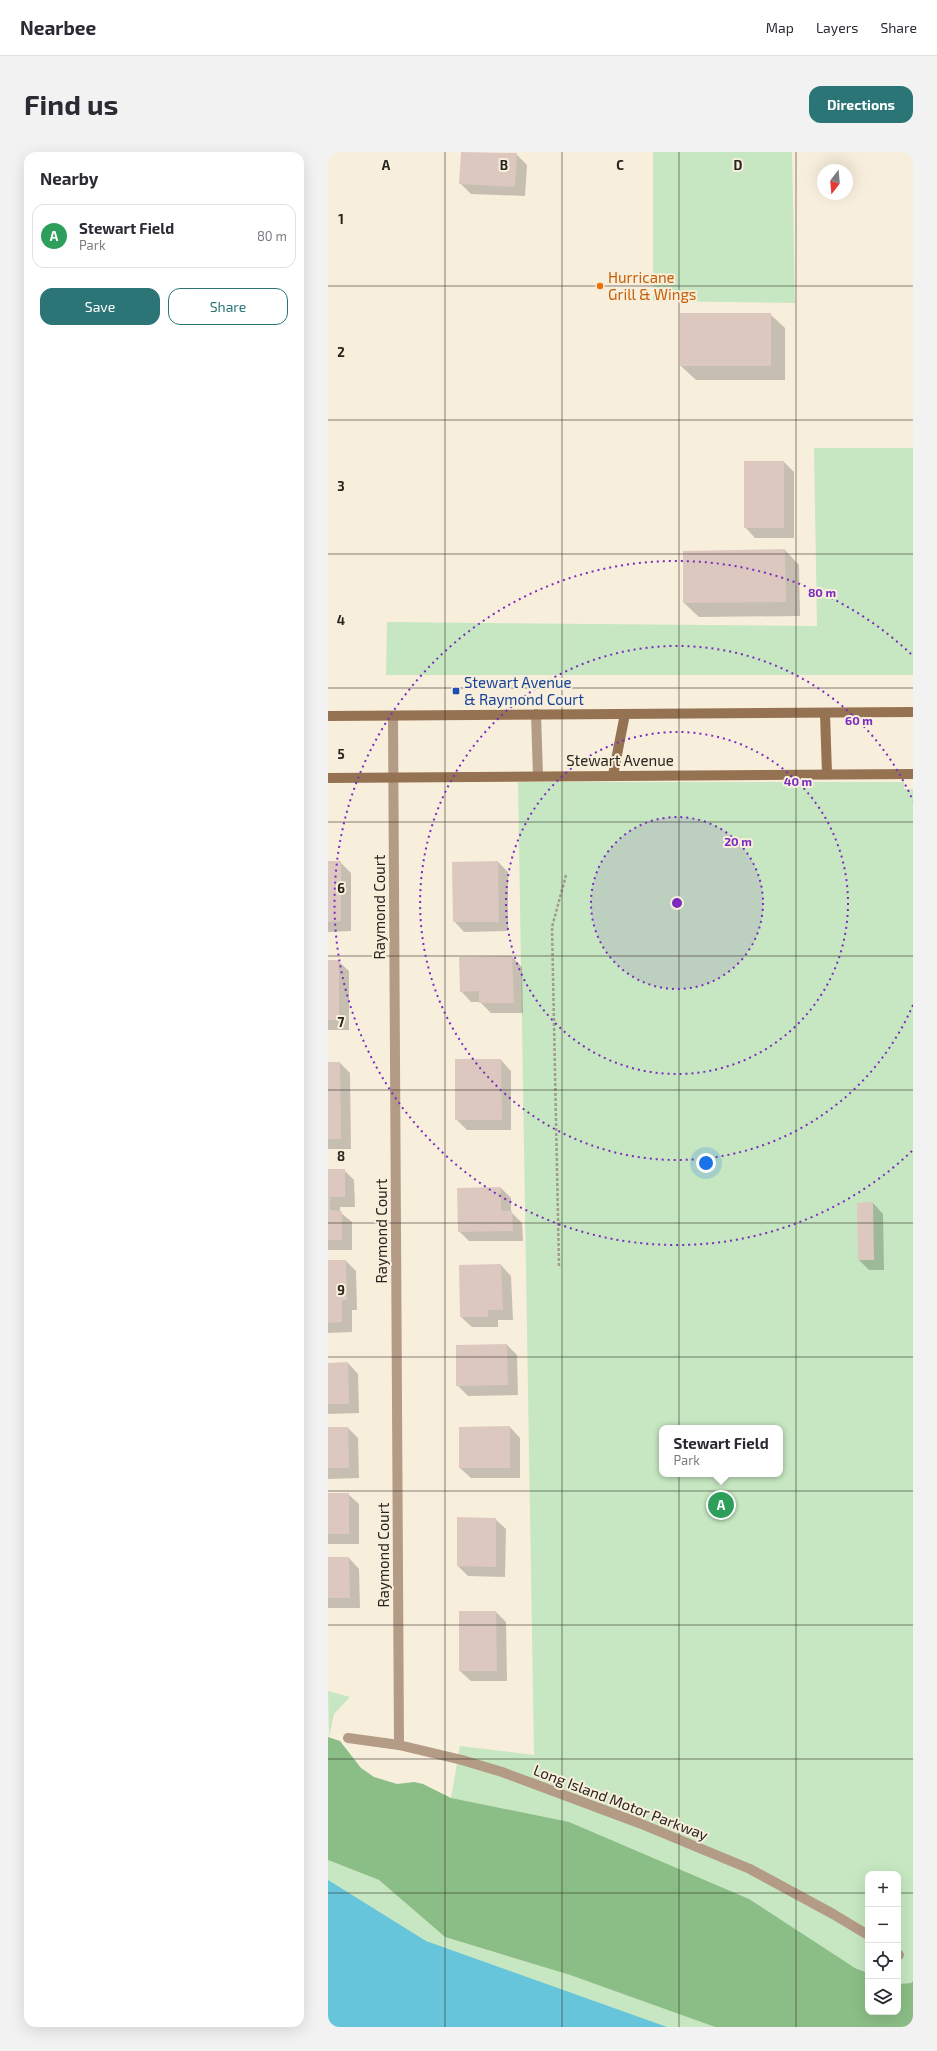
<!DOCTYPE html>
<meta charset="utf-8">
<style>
body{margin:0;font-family:"Exo 2",sans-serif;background:#f2f2f3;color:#2b2b33}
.controls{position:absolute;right:12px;bottom:12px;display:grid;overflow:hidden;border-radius:8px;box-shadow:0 4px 16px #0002}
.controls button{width:36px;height:36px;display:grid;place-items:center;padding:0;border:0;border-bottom:1px solid #e1e1e2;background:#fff;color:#2b2b33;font:20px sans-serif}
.compass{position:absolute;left:489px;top:12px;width:36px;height:36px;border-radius:50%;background:#fff;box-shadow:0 4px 16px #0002;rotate:196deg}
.you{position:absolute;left:378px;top:1011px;width:14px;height:14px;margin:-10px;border:3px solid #fff;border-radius:50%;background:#1a73e8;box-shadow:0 0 0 6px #1a73e833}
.badge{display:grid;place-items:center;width:26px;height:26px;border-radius:50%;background:#2b7576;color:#fff;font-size:13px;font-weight:700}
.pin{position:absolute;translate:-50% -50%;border:2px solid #fff;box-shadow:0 1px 4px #0006}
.popup{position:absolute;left:331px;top:1273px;width:124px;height:52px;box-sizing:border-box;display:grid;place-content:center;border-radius:8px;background:#fff;filter:drop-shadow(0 1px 3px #0005);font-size:13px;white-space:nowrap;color:#7c7c81}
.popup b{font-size:15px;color:#2b2b33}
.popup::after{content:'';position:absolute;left:50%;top:100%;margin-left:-8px;border:8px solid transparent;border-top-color:#fff}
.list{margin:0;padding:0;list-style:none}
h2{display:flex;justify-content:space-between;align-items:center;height:52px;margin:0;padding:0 16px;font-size:17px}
h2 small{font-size:13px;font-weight:400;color:#7c7c81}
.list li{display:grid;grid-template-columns:26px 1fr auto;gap:12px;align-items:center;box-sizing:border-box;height:64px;margin:0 8px 8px;padding:0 8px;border:1px solid #e1e1e2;border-radius:12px}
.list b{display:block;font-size:15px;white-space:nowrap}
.list p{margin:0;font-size:13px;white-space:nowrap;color:#7c7c81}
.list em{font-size:13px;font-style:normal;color:#7c7c81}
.actions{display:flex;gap:8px;padding:12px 16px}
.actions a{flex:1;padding:9px 0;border:1px solid #2b7576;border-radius:12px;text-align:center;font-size:14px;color:#2b7576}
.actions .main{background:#2b7576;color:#fff}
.icon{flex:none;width:22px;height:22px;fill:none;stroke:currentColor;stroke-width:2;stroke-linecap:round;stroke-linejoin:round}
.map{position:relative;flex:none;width:585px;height:1875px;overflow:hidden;border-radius:12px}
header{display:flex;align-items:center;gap:24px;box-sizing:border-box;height:56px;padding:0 20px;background:#fff;border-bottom:1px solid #e1e1e2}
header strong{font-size:19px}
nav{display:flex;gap:22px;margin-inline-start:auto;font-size:14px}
.intro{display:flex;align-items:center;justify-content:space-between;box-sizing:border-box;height:96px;padding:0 24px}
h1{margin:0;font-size:28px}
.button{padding:10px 18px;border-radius:12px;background:#2b7576;color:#fff;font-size:14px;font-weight:700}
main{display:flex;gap:24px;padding:0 24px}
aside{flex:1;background:#fff;border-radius:12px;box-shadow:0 4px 16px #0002}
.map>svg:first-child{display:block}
</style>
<header>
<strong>Nearbee</strong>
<nav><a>Map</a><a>Layers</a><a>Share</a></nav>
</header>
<div class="intro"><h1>Find us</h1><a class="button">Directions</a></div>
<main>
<aside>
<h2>Nearby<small></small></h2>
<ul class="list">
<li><span class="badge" style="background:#2e9e5b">A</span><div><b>Stewart Field</b><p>Park</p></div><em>80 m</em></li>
</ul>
<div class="actions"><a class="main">Save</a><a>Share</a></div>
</aside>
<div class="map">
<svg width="585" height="1875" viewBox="0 0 585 1875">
<rect width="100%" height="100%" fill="#f8eedc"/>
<g fill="#c6e7c1" fill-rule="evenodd">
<path d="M325 0H464L467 151 325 149Z"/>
<path d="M486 296H585V523H58L59 470 489 474Z"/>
<path d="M190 630H576V637H585V1829L583 1831 570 1832V1722H540V1821L123 1646 132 1594 206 1603ZM334 1276H452V1322H334Z"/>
<path d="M0 1539 22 1545 6 1562 1 1585Z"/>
<path d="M0 1708 51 1728 117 1785 242 1823 387 1875H0Z"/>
</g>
<path fill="#8bbe86" d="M0 1585 12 1589 33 1616 46 1625 69 1632 86 1630 95 1632 123 1646 241 1670 421 1747 527 1816 540 1821V1860H570V1832L583 1831 585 1829V1875H387L242 1823 117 1785 51 1728 0 1708Z"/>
<path fill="#66c4db" d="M0 1728 98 1789 339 1875H0Z"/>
<g fill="#0003">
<path d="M188 2 199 13 197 44 143 42 132 31Z"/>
<path d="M442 162 457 176V228H368L353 214Z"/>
<path d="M456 310 466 320V386H427L417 375Z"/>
<path d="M457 398 471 413 472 464 371 465 356 451Z"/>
<path d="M0 710H12L23 721V779L0 780Z"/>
<path d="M170 710 180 720V779L136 780 126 769Z"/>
<path d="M184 805 194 815 195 861H163L152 850H143L133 839Z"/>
<path d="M0 809H10L21 819V878H0Z"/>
<path d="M173 908 183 919V978H139L128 967Z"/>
<path d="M0 911H12L22 921 23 997H0Z"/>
<path d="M0 1018H16L26 1028 27 1055H12V1060L24 1070V1098H0Z"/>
<path d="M173 1036 183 1046V1060L194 1071 195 1089H141L131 1079Z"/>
<path d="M545 1051 555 1062 556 1118H541L531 1108Z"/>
<path d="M0 1109H18L28 1119 29 1158H24V1180L0 1181Z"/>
<path d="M173 1113 183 1124 185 1168H170V1175H144L133 1165Z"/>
<path d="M179 1193 189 1203 190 1243 140 1244 129 1233Z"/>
<path d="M20 1211 30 1222 31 1261 0 1262V1212Z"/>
<path d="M182 1275 192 1286V1326H143L132 1316Z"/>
<path d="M0 1276H20L30 1286 31 1326 0 1327Z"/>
<path d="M0 1342H20L31 1352V1392H0Z"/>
<path d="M167 1367 178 1377 177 1425 140 1424 130 1414Z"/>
<path d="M0 1406H21L31 1417 32 1456H0Z"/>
<path d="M168 1460 178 1470 179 1529H143L132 1519Z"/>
</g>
<g fill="#dcc8bf">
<path d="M133 0 189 1 187 35 131 32Z"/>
<rect x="352" y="161" width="91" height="53"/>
<rect x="416" y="309" width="40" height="67"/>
<path d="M457 397 458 450 355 451V399Z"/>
<path d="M0 709H13V769L0 770Z"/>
<path d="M170 709 171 770H125L124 710Z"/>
<path d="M184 804 186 851H151V839L132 840 131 805Z"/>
<rect x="0" y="808" width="11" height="60"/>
<path d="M127 907H173L174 968H127Z"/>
<path d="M0 910H12L13 987H0Z"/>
<path d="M0 1017H17V1045H2V1058L14 1059V1088H0Z"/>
<path d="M173 1035V1059H184L185 1079 130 1080 129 1036Z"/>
<path d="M545 1050 546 1108H530L529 1051Z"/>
<path d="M0 1108H18L19 1148H14V1170L0 1171Z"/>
<path d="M173 1112 175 1158H160V1165H132L131 1113Z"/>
<path d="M179 1192 180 1233 128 1234V1193Z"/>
<path d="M20 1210 21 1252H0V1211Z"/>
<path d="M182 1274V1316H131V1275Z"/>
<path d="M0 1275H20L21 1316H0Z"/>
<rect x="0" y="1341" width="21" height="41"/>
<path d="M129 1365 168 1366V1415L129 1414Z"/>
<path d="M0 1405H21L22 1446H0Z"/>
<path d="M131 1459H168L169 1519H131Z"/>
</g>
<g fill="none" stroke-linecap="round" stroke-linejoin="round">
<path stroke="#a29b8e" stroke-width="2.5" stroke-dasharray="3 2" stroke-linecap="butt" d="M231 1114 224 775 238 723"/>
<g stroke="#b39b85" stroke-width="10">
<path d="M208 562 210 624"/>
<path d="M20 1586 71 1593 134 1608 174 1620 311 1671 422 1717 505 1762 540 1783"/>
<path d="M570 1802 571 1803"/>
</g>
<path stroke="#b39b85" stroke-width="10" d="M65 564 71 1593"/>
<g stroke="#957251" stroke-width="10">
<path d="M497 561 499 622"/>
<path d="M0 564 585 560"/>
<path d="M285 623 297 562"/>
<path d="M0 626 585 622"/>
</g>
</g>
<path fill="none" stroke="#28241e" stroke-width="1" stroke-opacity="0.55" d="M117 0V1875M234 0V1875M351 0V1875M468 0V1875M0 134H585M0 268H585M0 402H585M0 536H585M0 670H585M0 804H585M0 938H585M0 1071H585M0 1205H585M0 1339H585M0 1473H585M0 1607H585M0 1741H540M570 1741H585"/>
<circle cx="349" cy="751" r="86" fill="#7b2cbf" fill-opacity=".12"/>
<g fill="none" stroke="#7b2cbf" stroke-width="2" stroke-dasharray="2 4">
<circle cx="349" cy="751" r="86"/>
<circle cx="349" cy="751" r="171"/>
<path d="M585 853A257 257 0 1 1 585 649"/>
<path d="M584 999A342 342 0 1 1 584 503"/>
</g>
<circle fill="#e8710a" stroke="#f8eedc" stroke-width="1.5" cx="272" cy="134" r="4"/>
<rect fill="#1a4fb4" stroke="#f8eedc" stroke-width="1.5" x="124" y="535" width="8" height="8" rx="2"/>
<g text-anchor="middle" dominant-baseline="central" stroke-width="4" stroke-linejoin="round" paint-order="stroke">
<g font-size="15" fill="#c56008" stroke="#f8eedc" text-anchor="start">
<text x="280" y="125">Hurricane<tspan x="280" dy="17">Grill &amp; Wings</tspan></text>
</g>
<g font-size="15" fill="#164399" stroke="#f8eedc" text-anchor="start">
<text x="136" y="530">Stewart Avenue<tspan x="136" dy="17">&amp; Raymond Court</tspan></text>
</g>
<g font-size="15" fill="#28241e" stroke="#f8eedc">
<text x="292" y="608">Stewart Avenue</text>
<text transform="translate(51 755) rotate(-90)">Raymond Court</text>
<text transform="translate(53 1079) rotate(-90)">Raymond Court</text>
<text transform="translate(55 1403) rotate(-90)">Raymond Court</text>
<text transform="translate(293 1650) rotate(21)">Long Island Motor Parkway</text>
</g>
</g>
<g font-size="13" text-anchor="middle" font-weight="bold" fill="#28241e" stroke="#f8eedc" stroke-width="4" stroke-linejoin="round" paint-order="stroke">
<text x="58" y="18">A</text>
<text x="176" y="18">B</text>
<text x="292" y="18">C</text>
<text x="410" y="18">D</text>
<text x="13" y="72">1</text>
<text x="13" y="205">2</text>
<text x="13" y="339">3</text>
<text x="13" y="473">4</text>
<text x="13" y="607">5</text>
<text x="13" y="741">6</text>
<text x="13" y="875">7</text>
<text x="13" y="1009">8</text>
<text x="13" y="1143">9</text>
</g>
<circle cx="349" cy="751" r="6" fill="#7b2cbf" stroke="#f8eedc" stroke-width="2"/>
<g font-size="12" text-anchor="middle" font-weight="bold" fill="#7b2cbf" stroke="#f8eedc" stroke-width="4" stroke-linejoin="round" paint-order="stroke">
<text x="494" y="445">80 m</text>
<text x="531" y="573">60 m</text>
<text x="470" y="634">40 m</text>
<text x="410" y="694">20 m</text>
</g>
</svg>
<div class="controls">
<button>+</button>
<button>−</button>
<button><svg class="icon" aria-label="locate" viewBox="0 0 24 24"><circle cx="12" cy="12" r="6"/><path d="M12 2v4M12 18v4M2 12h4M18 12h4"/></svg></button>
<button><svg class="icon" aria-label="layers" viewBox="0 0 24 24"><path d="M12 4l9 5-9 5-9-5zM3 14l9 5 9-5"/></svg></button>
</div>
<svg class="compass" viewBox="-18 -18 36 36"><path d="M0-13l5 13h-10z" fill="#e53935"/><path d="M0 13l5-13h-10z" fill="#7c7c81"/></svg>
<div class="you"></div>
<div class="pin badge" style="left:393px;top:1353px;background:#2e9e5b">A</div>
<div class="popup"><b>Stewart Field</b>Park</div>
</div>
</main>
